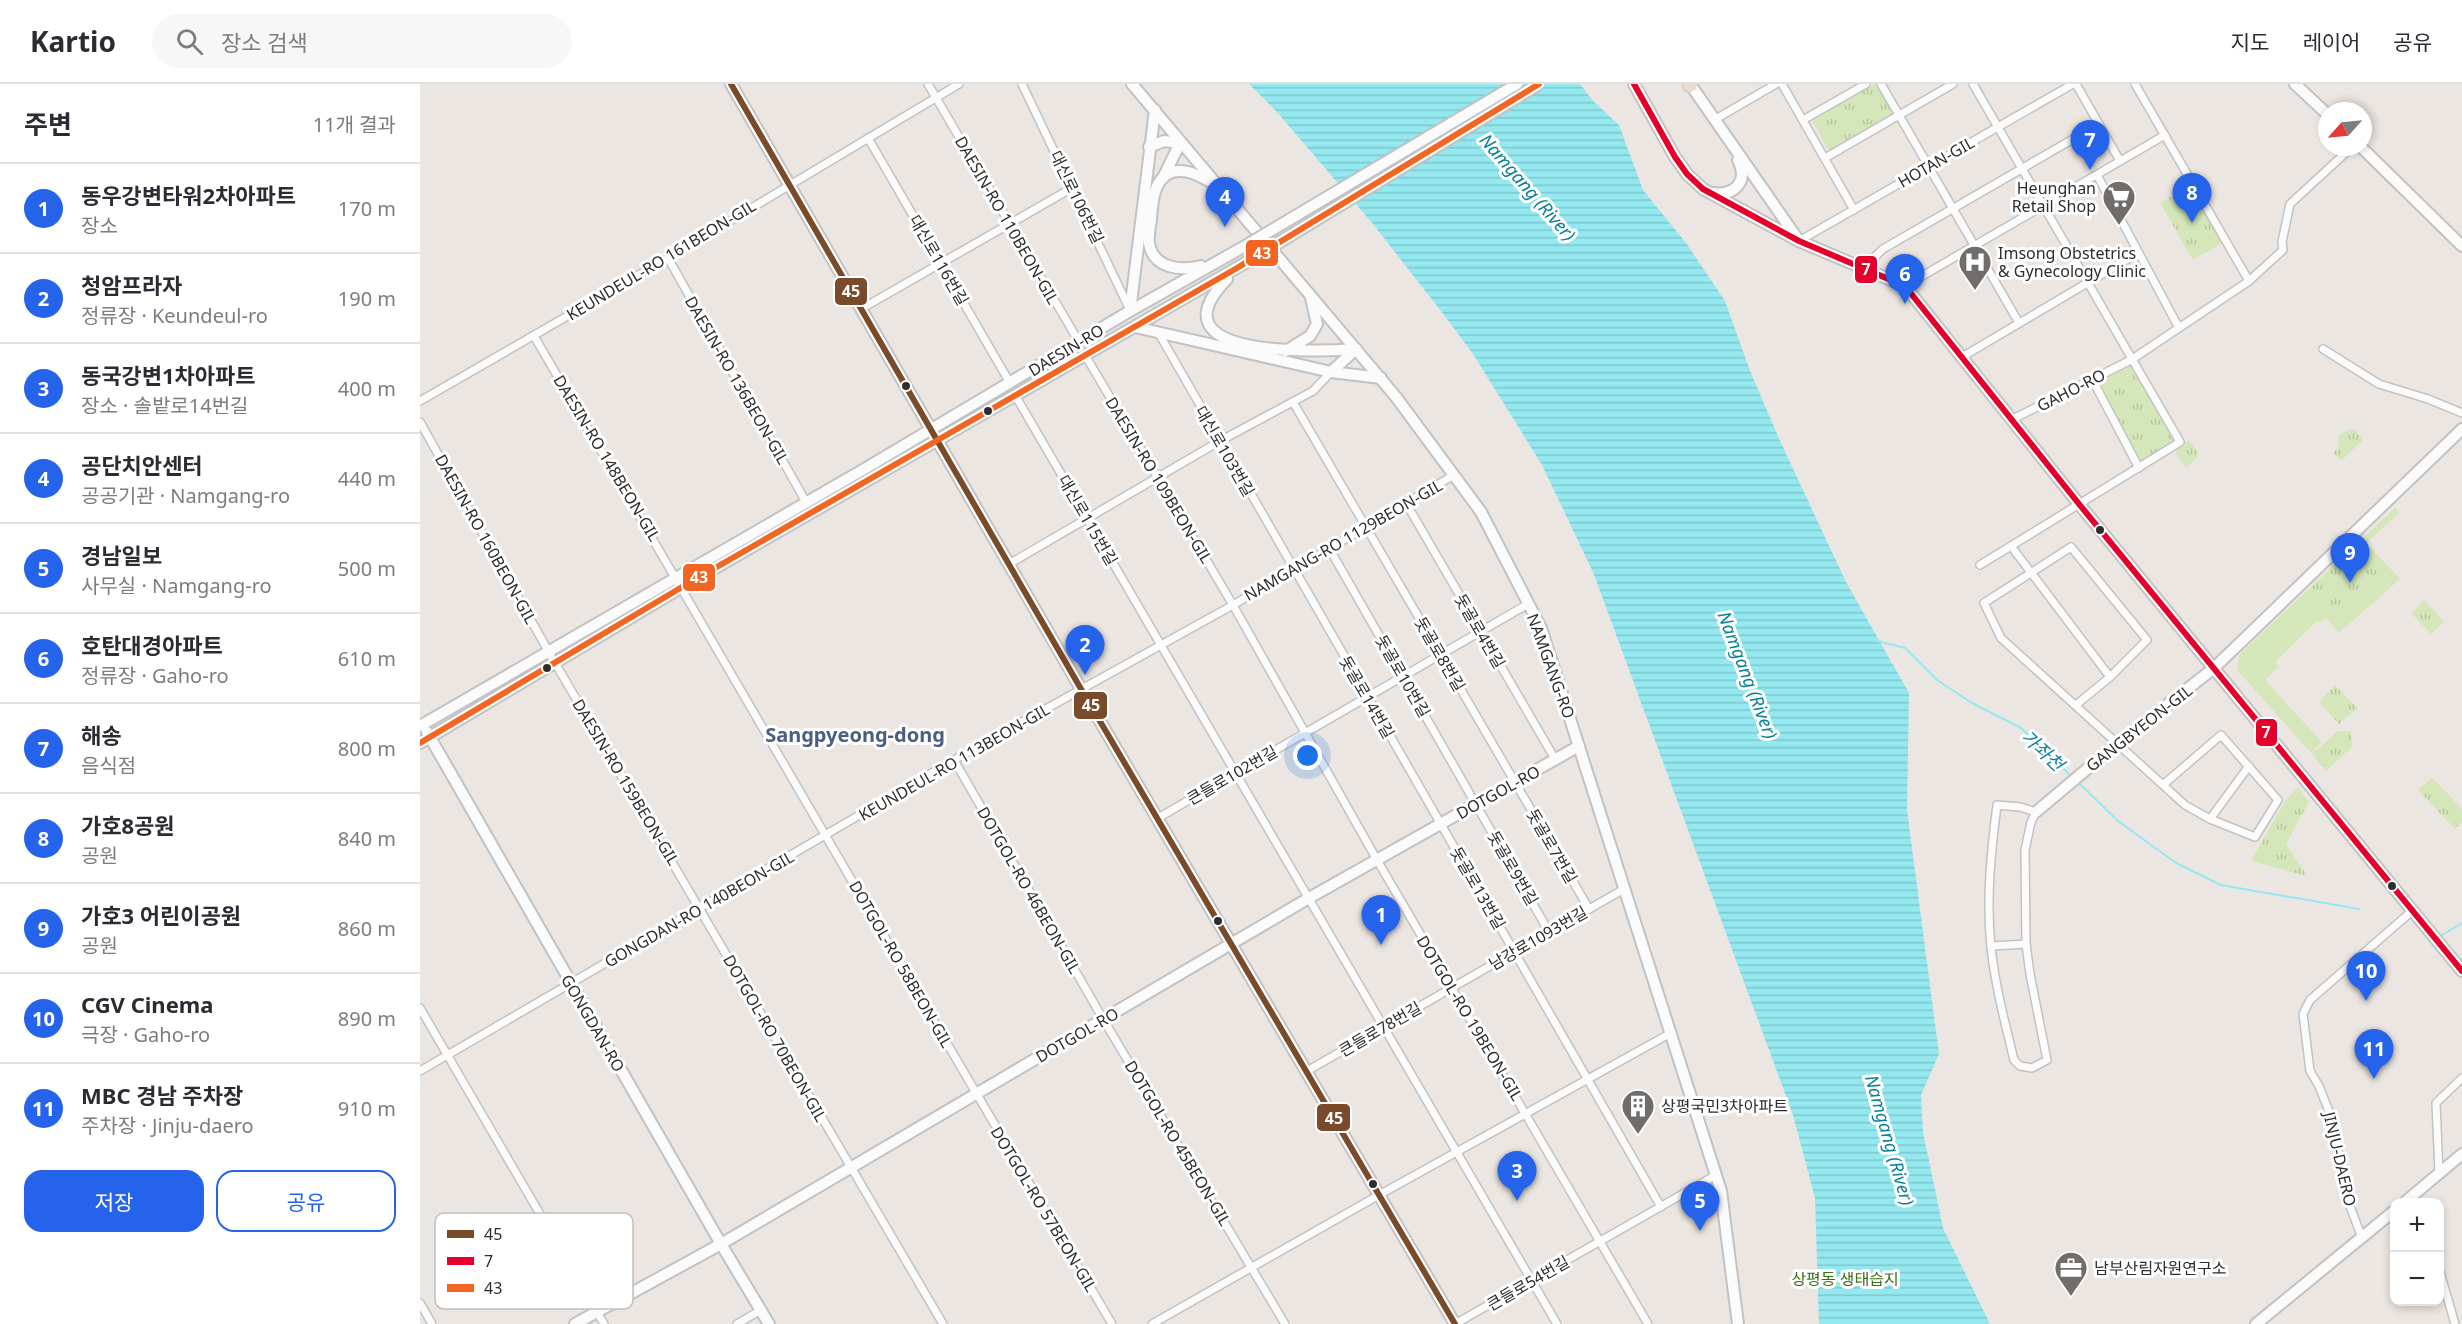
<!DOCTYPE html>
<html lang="ko">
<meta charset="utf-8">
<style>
body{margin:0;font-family:"Noto Sans","Noto Sans KR",sans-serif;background:#f7f7f7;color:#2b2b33}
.controls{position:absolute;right:18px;bottom:18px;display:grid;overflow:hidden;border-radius:12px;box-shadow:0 3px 9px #0003}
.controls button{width:54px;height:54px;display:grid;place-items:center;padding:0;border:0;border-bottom:2px solid #e1e1e2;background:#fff;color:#2b2b33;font:30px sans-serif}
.compass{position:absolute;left:1898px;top:18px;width:54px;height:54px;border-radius:50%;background:#fff;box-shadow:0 3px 9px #0003;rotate:243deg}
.you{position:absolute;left:888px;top:672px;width:21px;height:21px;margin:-15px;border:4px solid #fff;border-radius:50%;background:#1a73e8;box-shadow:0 0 0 9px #1a73e833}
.badge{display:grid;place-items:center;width:39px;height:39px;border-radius:50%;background:#2563eb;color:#fff;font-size:20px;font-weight:700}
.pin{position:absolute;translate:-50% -50px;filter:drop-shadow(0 2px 3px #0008)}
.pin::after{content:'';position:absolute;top:32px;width:21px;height:18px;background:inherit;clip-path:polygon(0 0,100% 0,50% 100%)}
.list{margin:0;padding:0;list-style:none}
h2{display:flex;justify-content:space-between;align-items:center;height:78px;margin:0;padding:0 24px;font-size:26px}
h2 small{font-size:20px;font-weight:400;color:#7c7c81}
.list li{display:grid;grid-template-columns:39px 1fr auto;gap:18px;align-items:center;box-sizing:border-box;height:90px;padding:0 24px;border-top:2px solid #e1e1e2}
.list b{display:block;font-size:22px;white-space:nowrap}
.list p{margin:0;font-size:20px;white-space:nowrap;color:#7c7c81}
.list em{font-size:20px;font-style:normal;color:#7c7c81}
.actions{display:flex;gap:12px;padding:18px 24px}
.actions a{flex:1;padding:14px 0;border:2px solid #2563eb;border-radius:18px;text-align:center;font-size:21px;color:#2563eb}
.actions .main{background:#2563eb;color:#fff}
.icon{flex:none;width:33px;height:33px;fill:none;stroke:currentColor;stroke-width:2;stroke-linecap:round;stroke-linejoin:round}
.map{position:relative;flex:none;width:2042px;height:1240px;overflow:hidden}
header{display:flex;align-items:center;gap:36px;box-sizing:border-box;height:84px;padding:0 30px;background:#fff;border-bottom:2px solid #e1e1e2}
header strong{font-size:28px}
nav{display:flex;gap:33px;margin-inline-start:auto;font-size:21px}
.search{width:420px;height:54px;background:#f7f7f7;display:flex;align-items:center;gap:15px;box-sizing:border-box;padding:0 21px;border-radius:33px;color:#7c7c81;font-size:22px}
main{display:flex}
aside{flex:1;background:#fff}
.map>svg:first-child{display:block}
</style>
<header>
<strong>Kartio</strong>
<div class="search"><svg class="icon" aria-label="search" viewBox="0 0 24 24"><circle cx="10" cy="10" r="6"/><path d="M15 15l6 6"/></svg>장소 검색</div>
<nav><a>지도</a><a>레이어</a><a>공유</a></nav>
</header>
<main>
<aside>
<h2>주변<small>11개 결과</small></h2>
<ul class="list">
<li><span class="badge">1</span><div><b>동우강변타워2차아파트</b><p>장소</p></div><em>170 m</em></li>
<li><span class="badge">2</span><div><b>청암프라자</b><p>정류장 · Keundeul-ro</p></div><em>190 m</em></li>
<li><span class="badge">3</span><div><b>동국강변1차아파트</b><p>장소 · 솔밭로14번길</p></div><em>400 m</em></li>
<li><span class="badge">4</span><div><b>공단치안센터</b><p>공공기관 · Namgang-ro</p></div><em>440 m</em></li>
<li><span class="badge">5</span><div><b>경남일보</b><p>사무실 · Namgang-ro</p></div><em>500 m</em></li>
<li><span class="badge">6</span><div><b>호탄대경아파트</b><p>정류장 · Gaho-ro</p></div><em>610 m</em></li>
<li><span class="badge">7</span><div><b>해송</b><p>음식점</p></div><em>800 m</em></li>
<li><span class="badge">8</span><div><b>가호8공원</b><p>공원</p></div><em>840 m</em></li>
<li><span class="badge">9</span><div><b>가호3 어린이공원</b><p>공원</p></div><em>860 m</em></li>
<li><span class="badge">10</span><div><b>CGV Cinema</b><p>극장 · Gaho-ro</p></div><em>890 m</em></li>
<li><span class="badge">11</span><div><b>MBC 경남 주차장</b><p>주차장 · Jinju-daero</p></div><em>910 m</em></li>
</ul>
<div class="actions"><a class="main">저장</a><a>공유</a></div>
</aside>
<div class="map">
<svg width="2042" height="1240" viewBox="0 0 2042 1240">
<defs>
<pattern id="park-tufts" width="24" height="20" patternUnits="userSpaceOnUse" patternTransform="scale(1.5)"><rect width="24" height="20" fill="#d5e7ba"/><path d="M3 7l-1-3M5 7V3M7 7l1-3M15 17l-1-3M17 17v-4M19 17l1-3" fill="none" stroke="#b7c6a0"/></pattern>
<pattern id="water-rules" width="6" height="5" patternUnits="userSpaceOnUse" patternTransform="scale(1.5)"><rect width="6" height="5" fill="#94e8ef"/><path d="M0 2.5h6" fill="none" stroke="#80c7cd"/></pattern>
</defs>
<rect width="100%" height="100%" fill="#ece6e2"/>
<path fill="#d5e7ba" d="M1975 424 1979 429 1947 459 1980 495 1919 549 1906 534 1900 539 1897 537 1855 578 1859 582 1845 596 1902 658 1891 669 1817 586 1820 570Z"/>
<g fill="url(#park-tufts)">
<path d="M1454 0H1457L1474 29 1409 67 1392 36Z"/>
<path d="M1772 101 1804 158 1773 176 1740 119Z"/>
<path d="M1711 278 1758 357 1719 381 1674 297Z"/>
<path d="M1930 345H1935L1943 356 1921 377 1913 369 1918 364 1919 351Z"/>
<path d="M1769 356 1778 368 1777 374 1766 384 1757 372 1756 364Z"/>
<path d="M1939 458 1972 493 1920 537 1889 505Z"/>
<path d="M2004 516 2024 537 2011 550 1991 529Z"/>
<path d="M1915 601 1937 624 1919 640 1899 618Z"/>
<path d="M1918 647H1931L1932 663 1906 687 1892 670Z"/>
<path d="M2012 693 2042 725V738L2035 745 1998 706Z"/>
<path d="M1878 703 1889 718 1866 760 1887 792 1831 777 1865 717Z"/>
</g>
<path fill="url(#water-rules)" d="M829 0H1160L1173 17 1199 41 1223 106 1266 159 1305 217 1330 287 1361 359 1426 498 1489 609 1487 726 1519 970 1501 1011 1503 1048 1523 1144 1570 1240H1399L1395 1114 1373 1031 1173 488 1122 381 1053 270 1024 231 953 140 856 27Z"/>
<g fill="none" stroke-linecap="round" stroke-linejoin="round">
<g stroke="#94e8ef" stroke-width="2">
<path d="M1457 557 1485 564 1517 596 1552 619 1601 644 1651 692"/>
<path d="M1658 698 1698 737 1756 779 1801 801 1939 825"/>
<path d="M2022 851 2042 839"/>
</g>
<defs>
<g id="street">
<path d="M508 0 659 258"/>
<path d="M602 0 709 224"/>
<path d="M1362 0 1434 126"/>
<path d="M1461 0 1599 239"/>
<path d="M1553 0 1760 358 1560 481"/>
<path d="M1656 0 1700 77"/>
<path d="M1715 0 1829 197"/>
<path d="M1294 36 1356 0"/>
<path d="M1383 36 1446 0"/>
<path d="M448 54 590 299"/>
<path d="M1405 74 1533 0"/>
<path d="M1677 91 1759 244"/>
<path d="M1379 157 1653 0"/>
<path d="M248 174 386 418"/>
<path d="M1444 183 1463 165 1679 40"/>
<path d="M1485 202 1745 51"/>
<path d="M441 225 652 104"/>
<path d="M738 248 1241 1123"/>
<path d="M114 252C308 580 497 912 692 1240"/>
<path d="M1903 265 1959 300 2008 315 2042 329"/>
<path d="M665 271 813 521 957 776 1228 1240"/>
<path d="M1542 273 1718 169"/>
<path d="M1672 295 1719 384"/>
<path d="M595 311 1137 1240"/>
<path d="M0 317 248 174 539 0"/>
<path d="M873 318 1169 825"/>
<path d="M1591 336 1711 276 1829 197 1863 166 1862 158 1870 120 1932 63"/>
<path d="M0 338 131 572 523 1240"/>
<path d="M986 419 1135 675"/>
<path d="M1591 462 1690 593"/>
<path d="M909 464 1129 848"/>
<path d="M589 480 800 357 893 307 911 288"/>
<path d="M1656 621 1690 593 1727 556 1651 463 1564 519 1581 554 1765 721 1790 735 1835 753 1858 716 1801 651 1744 700"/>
<path d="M534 676 683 935 865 1240"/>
<path d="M1577 721 1600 723 1616 728 1611 738 1605 766 1606 860 1610 890 1627 976 1612 984 1600 982 1594 976C1585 939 1575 901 1571 863 1566 816 1571 767 1577 721Z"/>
<path d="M738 734 1108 520"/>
<path d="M1790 735 1829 682"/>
<path d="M1571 862 1606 860"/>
<path d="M0 924 184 1240"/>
<path d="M0 987 534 676 813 521 1034 391"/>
<path d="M887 987 1204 805"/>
<path d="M2019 1089 2016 1019 2042 994"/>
<path d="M1942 1154 1928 1117 1912 1035 1899 1002 1890 987 1883 930 1890 916 1992 827"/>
<path d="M2020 1188 2035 1240"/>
<path d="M0 1219 12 1240"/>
<path d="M317 1240 341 1226"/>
<path d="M732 1240 959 1111 1251 949"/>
<path d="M1035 1240 1296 1091"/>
</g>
<g id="secondary">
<path d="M311 0 661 605 1035 1240"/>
<path d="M712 0 976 313 1061 428 1121 544 1301 1107 1318 1240"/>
<path d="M1214 0 1255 73 1267 90 1283 105 1379 157 1485 202 1659 420 2042 887"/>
<path d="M1270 0 1377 154"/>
<path d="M1875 0 1907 30"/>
<path d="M729 63 744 57 760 59 743 94"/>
<path d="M1941 63 2042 162"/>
<path d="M1293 109C1315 112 1329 97 1318 76"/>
<path d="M781 182C761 187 733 185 729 159 728 152 730 143 731 136 732 120 733 94 752 88 766 84 779 92 791 98"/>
<path d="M807 195C729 275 897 268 936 265"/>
<path d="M710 227 735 26"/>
<path d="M715 243 911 288 961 294"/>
<path d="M866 267 890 252 897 240 891 214"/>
<path d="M911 288 936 265"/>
<path d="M0 642 446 384 710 227 825 162"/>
<path d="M7 648 301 1160 349 1240"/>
<path d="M0 659 262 503 832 175"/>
<path d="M1616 728 1686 669 1794 584 2042 345"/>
<path d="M1985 1118 2042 1070"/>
<path d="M155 1240 301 1160 889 814 1159 662"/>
<path d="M1836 1240 1974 1127"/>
</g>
<path id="highway" d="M1270 0V1"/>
</defs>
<use href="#street" stroke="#c3c2c2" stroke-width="10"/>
<use href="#secondary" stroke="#c3c2c2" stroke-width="14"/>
<use href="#highway" stroke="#c6c4c3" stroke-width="16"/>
<use href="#street" stroke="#fcfbfb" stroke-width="7"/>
<use href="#secondary" stroke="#fcfbfb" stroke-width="10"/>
<use href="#highway" stroke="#eadad4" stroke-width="14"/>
<defs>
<g id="secondary-bridge">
<path d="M825 162 1097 0"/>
<path d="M832 175 1119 0"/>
</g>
</defs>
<use href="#secondary-bridge" stroke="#c3c2c2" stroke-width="14" stroke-linecap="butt"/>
<use href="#secondary-bridge" stroke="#fcfbfb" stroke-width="10"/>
<defs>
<path id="bus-1" d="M311 0 661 605 1035 1240"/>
<path id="bus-2" d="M1214 0 1255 73 1267 90 1283 105 1379 157 1485 202 1659 420 2042 887"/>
<path id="bus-3" d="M0 659 262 503 817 184 1119 0"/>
</defs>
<use href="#bus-1" stroke="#fff" stroke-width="10"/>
<use href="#bus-2" stroke="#fff" stroke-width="10"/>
<use href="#bus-3" stroke="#fff" stroke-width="10"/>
<use href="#bus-1" stroke="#7a4b2a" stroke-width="6"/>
<use href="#bus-2" stroke="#e4002b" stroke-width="6"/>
<use href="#bus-3" stroke="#f26522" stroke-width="6"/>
</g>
<defs>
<symbol id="supermarket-pin" viewBox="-11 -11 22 30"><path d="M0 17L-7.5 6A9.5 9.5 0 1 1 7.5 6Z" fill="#706e6c" stroke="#fff"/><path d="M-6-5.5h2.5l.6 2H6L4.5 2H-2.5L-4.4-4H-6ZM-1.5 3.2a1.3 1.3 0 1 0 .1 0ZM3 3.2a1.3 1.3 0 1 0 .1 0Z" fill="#fff"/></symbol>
<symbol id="hospital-pin" viewBox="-11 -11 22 30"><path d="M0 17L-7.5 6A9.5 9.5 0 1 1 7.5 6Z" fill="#706e6c" stroke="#fff"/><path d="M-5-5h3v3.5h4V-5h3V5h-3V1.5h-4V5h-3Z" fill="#fff"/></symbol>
<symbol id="building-pin" viewBox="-11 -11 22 30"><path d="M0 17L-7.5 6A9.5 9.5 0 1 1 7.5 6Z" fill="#706e6c" stroke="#fff"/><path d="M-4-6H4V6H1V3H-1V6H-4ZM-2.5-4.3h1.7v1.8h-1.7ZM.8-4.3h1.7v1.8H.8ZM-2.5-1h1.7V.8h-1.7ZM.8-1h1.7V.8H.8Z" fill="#fff"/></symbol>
<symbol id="office-pin" viewBox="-11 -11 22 30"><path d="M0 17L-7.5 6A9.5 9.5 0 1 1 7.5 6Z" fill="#706e6c" stroke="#fff"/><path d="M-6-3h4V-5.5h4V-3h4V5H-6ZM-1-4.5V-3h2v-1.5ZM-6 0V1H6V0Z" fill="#fff"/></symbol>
</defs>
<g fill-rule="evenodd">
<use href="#supermarket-pin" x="1680" y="94" width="38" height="52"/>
<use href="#hospital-pin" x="1536" y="159" width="38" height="52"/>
<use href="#building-pin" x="1199" y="1003" width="38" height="52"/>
<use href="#office-pin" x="1632" y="1165" width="38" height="52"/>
</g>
<g fill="#2d2d2d" stroke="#fff" stroke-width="2">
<circle cx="486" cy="302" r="5"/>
<circle cx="568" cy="327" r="5"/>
<circle cx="1680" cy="446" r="5"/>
<circle cx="127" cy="584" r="5"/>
<circle cx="1972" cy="802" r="5"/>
<circle cx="798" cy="837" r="5"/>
<circle cx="953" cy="1100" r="5"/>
</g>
<g text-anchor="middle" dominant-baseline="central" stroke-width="6" stroke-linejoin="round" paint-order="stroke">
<g font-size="16" fill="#2d2d2d" stroke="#fff">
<text transform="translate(1516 78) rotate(-30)">HOTAN-GIL</text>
<text transform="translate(657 113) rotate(64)">대신로106번길</text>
<text transform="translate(587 136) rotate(60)">DAESIN-RO 110BEON-GIL</text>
<text transform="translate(241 176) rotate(-31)">KEUNDEUL-RO 161BEON-GIL</text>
<text transform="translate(519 176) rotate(60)">대신로116번길</text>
<text transform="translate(646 266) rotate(-31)">DAESIN-RO</text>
<text transform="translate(317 296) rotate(60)">DAESIN-RO 136BEON-GIL</text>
<text transform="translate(1651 306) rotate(-27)">GAHO-RO</text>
<text transform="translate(805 367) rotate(60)">대신로103번길</text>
<text transform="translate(187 374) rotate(59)">DAESIN-RO 148BEON-GIL</text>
<text transform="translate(739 396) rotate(59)">DAESIN-RO 109BEON-GIL</text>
<text transform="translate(668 436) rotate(60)">대신로115번길</text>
<text transform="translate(66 455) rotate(61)">DAESIN-RO 160BEON-GIL</text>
<text transform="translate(923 456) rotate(-30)">NAMGANG-RO 1129BEON-GIL</text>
<text transform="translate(1060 547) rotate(60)">돗골로4번길</text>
<text transform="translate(1020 570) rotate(60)">돗골로8번길</text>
<text transform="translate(1131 582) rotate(70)">NAMGANG-RO</text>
<text transform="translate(983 592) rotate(60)">돗골로10번길</text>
<text transform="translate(947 613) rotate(60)">돗골로14번길</text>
<text transform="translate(1719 644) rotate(-38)">GANGBYEON-GIL</text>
<text transform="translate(534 678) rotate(-30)">KEUNDEUL-RO 113BEON-GIL</text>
<text transform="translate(812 691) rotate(-30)">큰들로102번길</text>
<text transform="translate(206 698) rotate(59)">DAESIN-RO 159BEON-GIL</text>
<text transform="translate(1078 708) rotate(-29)">DOTGOL-RO</text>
<text transform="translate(1132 762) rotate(60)">돗골로7번길</text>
<text transform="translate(1093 784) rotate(60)">돗골로9번길</text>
<text transform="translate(1058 804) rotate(60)">돗골로13번길</text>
<text transform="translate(609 806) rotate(60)">DOTGOL-RO 46BEON-GIL</text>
<text transform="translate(279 825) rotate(-30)">GONGDAN-RO 140BEON-GIL</text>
<text transform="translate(1118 854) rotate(-30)">남강로1093번길</text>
<text transform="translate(481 880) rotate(60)">DOTGOL-RO 58BEON-GIL</text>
<text transform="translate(1050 934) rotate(59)">DOTGOL-RO 19BEON-GIL</text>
<text transform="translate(173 939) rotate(60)">GONGDAN-RO</text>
<text transform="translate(960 945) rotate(-30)">큰들로78번길</text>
<text transform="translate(657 951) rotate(-30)">DOTGOL-RO</text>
<text transform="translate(355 954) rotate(60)">DOTGOL-RO 70BEON-GIL</text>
<text transform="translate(758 1059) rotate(59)">DOTGOL-RO 45BEON-GIL</text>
<text transform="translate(1920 1075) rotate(77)">JINJU-DAERO</text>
<text transform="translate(624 1125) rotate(59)">DOTGOL-RO 57BEON-GIL</text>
<text transform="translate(1108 1199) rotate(-30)">큰들로54번길</text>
</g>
<g font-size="16" fill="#2d2d2d" stroke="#fff" text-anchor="start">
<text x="1676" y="104" text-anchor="end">Heunghan<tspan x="1676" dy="18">Retail Shop</tspan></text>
<text x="1578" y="169">Imsong Obstetrics<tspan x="1578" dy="18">&amp; Gynecology Clinic</tspan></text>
<text x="1241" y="1022">상평국민3차아파트</text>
<text x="1674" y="1184">남부산림자원연구소</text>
</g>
<g font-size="16" fill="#3a6f17" stroke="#fff">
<text x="1425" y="1195">상평동 생태습지</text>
</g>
<g font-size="18" font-style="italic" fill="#088198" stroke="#fff">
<text transform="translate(1108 103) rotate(49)">Namgang (River)</text>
<text transform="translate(1328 591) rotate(69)">Namgang (River)</text>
<text transform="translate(1623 666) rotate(43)">가좌천</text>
<text transform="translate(1470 1056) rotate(74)">Namgang (River)</text>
</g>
<g font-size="20" font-weight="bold" fill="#4a5e81" stroke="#fff">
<text x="435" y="650">Sangpyeong-dong</text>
</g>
</g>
<rect x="15" y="1129" width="198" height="96" rx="9" fill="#fff" stroke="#c0c0c0" stroke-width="1.5"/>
<rect x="27" y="1146" width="27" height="8" fill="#7a4b2a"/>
<rect x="27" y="1173" width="27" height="8" fill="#e4002b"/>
<rect x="27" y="1200" width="27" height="8" fill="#f26522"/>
<g font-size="16" fill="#2d2d2d">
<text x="64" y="1156">45</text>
<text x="64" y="1183">7</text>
<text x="64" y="1210">43</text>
</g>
<g stroke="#fff" stroke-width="2">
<rect x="825" y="155" width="34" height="28" rx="6" fill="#f26522"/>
<rect x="1434" y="171" width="24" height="29" rx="6" fill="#e4002b"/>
<rect x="414" y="193" width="34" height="29" rx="6" fill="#7a4b2a"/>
<rect x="262" y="479" width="34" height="29" rx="6" fill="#f26522"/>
<rect x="653" y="607" width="35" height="29" rx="6" fill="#7a4b2a"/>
<rect x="1835" y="634" width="23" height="29" rx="6" fill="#e4002b"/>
<rect x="896" y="1019" width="35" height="29" rx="6" fill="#7a4b2a"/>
</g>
<g font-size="16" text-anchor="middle" font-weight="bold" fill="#fff">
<text x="842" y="175">43</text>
<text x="1446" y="191">7</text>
<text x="431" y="213">45</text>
<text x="279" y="499">43</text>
<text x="671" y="627">45</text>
<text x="1846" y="654">7</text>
<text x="914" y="1040">45</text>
</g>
</svg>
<div class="controls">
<button>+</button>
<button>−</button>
</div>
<svg class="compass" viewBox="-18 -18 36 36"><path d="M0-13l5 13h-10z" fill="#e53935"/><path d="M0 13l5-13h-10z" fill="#7c7c81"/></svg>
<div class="you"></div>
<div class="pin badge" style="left:961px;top:861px">1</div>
<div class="pin badge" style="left:665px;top:591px">2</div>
<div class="pin badge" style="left:1097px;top:1117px">3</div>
<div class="pin badge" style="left:805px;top:143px">4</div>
<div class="pin badge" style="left:1280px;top:1147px">5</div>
<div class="pin badge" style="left:1485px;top:220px">6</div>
<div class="pin badge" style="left:1670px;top:86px">7</div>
<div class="pin badge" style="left:1772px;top:139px">8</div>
<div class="pin badge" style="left:1930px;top:499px">9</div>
<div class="pin badge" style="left:1946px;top:917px">10</div>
<div class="pin badge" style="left:1954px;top:995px">11</div>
</div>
</main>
